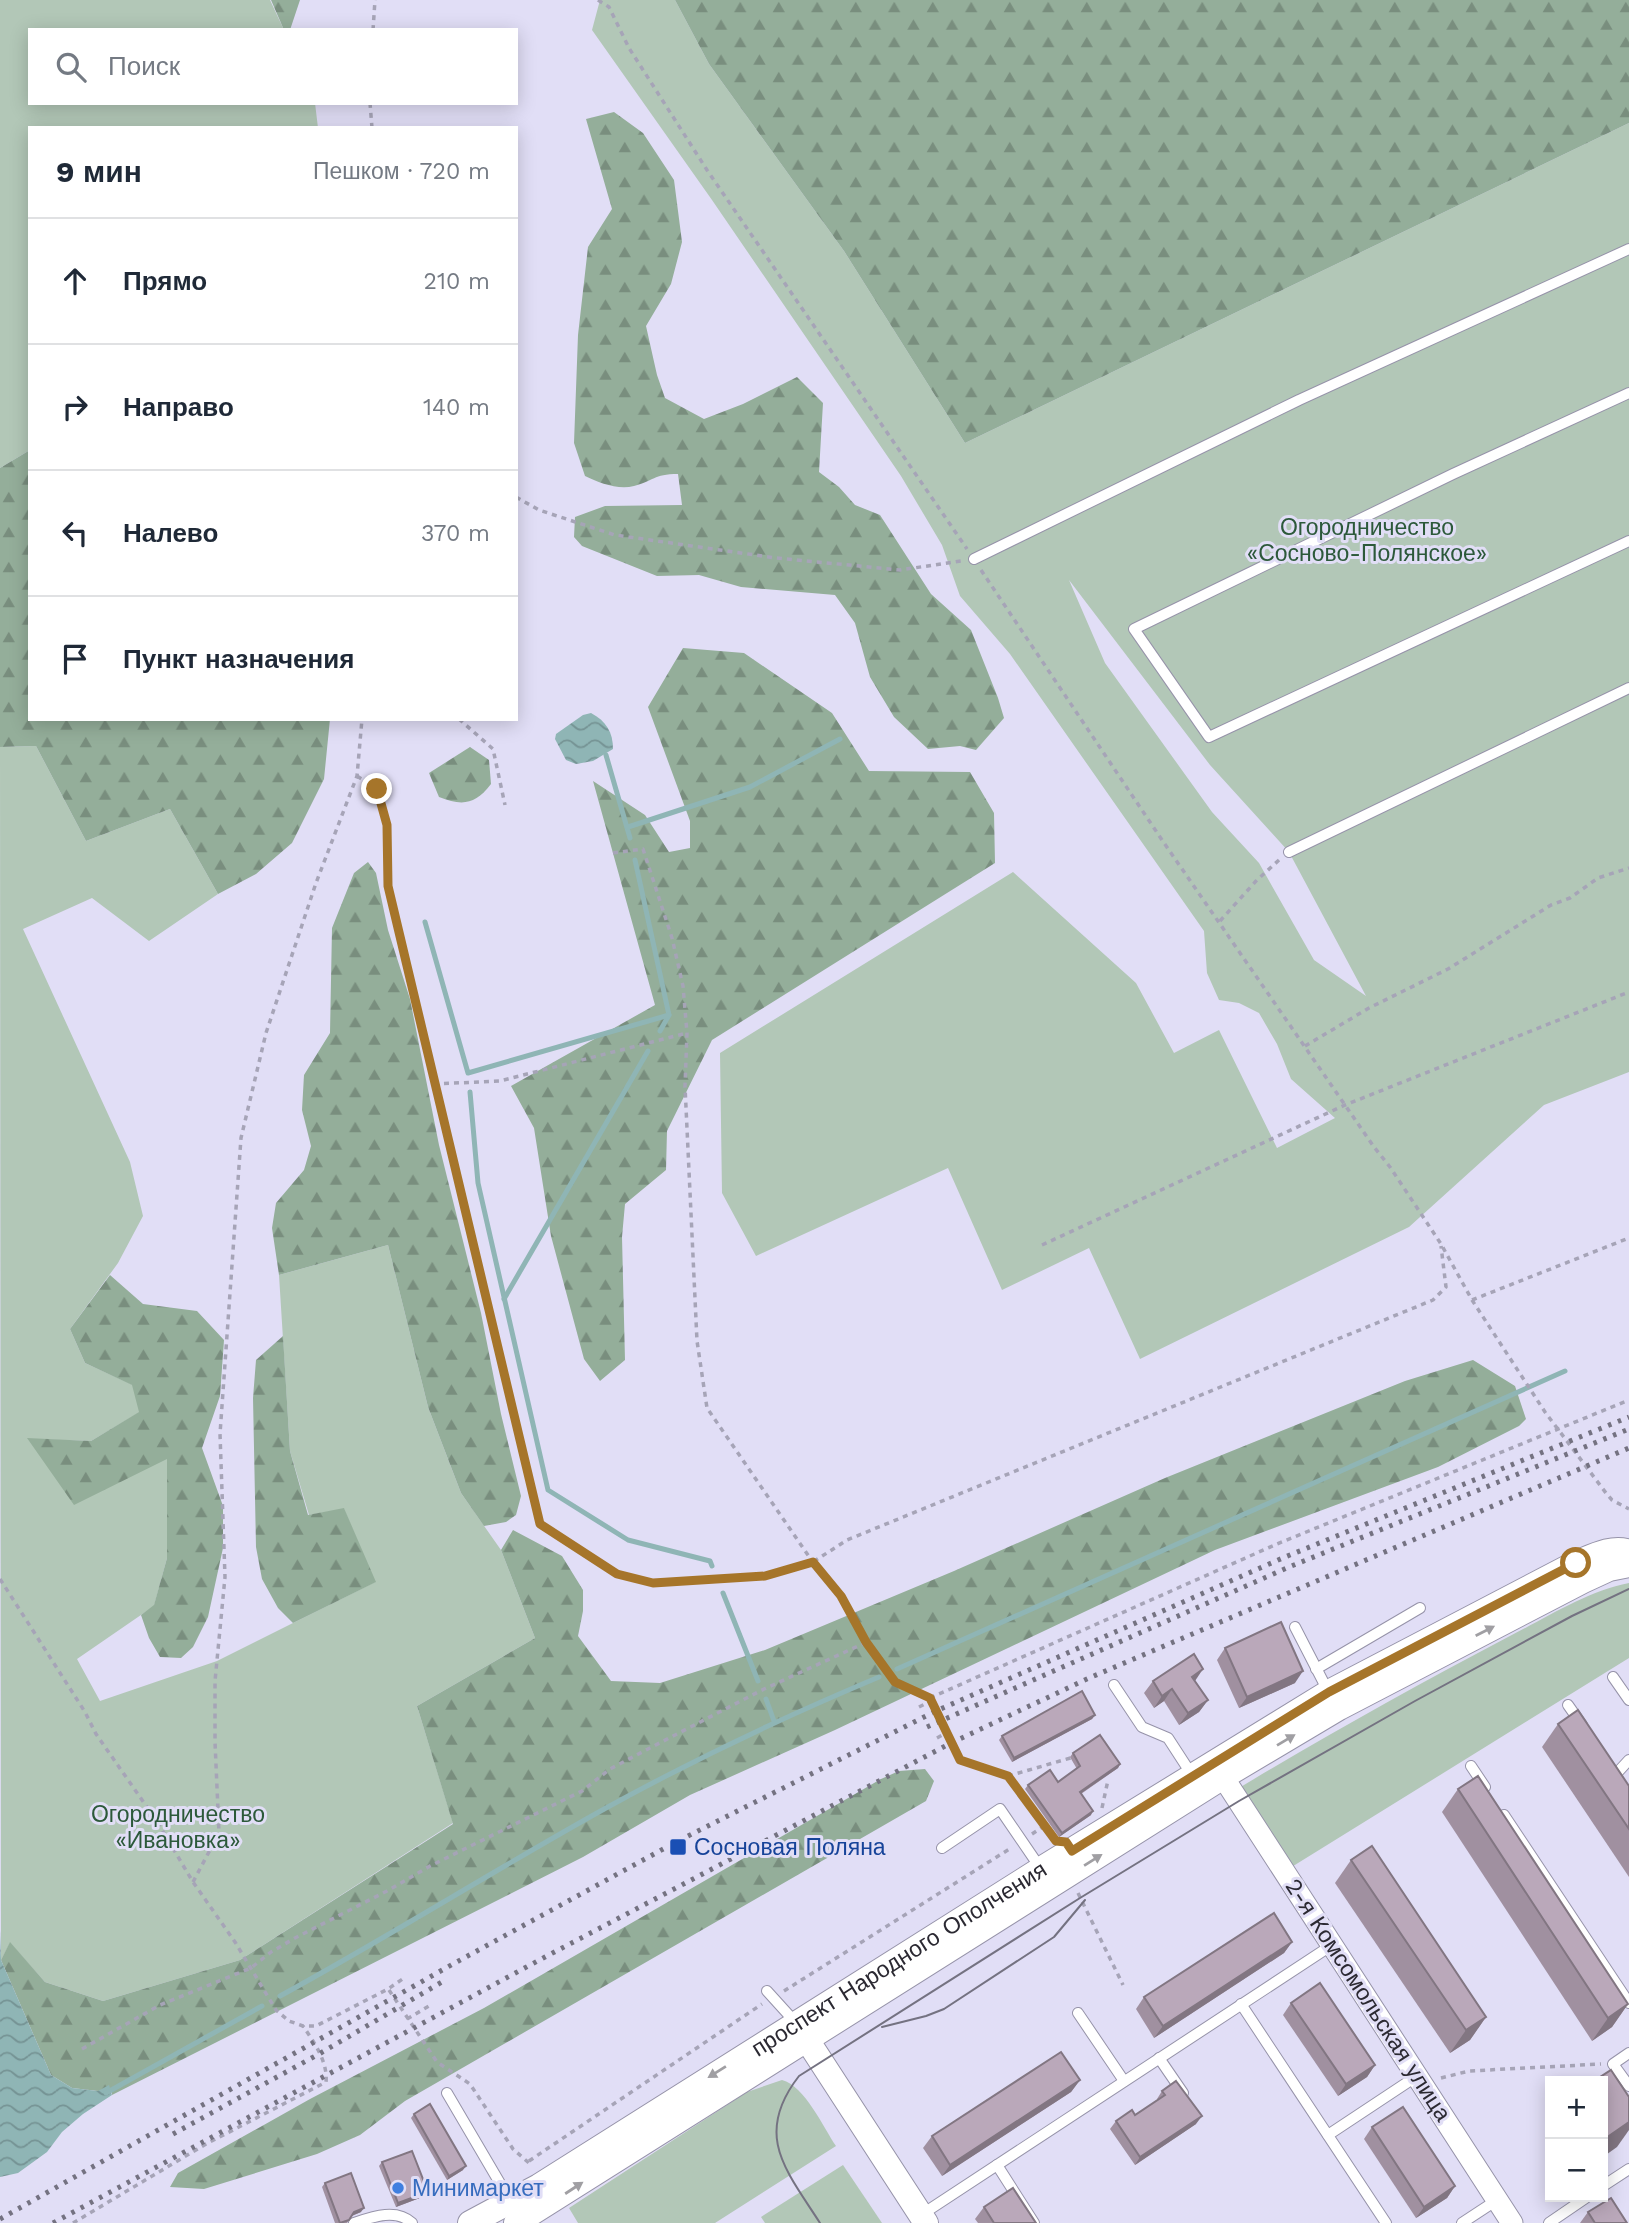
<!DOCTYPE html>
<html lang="ru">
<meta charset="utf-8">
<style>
body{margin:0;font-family:"Work Sans",sans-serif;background:#f2f2f3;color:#1f2937}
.controls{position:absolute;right:21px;bottom:21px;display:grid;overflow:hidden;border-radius:0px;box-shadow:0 4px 18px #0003}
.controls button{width:63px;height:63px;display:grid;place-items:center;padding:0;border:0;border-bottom:2px solid #e0e1e3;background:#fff;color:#1f2937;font:35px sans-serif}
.stop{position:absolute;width:21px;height:21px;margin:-16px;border:5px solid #a6752a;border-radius:50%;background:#fff}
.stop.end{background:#a6752a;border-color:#fff;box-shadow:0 2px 7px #0008}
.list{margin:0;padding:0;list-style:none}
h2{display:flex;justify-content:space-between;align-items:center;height:91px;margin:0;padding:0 28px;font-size:30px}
h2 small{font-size:23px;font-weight:400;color:#747a83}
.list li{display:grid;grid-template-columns:46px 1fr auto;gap:21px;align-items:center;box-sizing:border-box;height:126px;padding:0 28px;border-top:2px solid #e0e1e3}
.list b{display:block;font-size:26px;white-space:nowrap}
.list em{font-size:23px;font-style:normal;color:#747a83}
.icon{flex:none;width:38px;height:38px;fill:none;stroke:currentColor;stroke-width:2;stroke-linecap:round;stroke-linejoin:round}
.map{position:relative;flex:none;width:1629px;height:2223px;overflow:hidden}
.search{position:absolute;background:#fff;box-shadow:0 4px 18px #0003;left:28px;top:28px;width:490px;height:77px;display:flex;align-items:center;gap:18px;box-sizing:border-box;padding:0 24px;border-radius:0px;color:#747a83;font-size:26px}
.panel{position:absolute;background:#fff;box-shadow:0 4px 18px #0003;left:28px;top:126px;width:490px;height:595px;border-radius:0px}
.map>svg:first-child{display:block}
</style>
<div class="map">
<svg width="1629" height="2223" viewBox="0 0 1629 2223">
<defs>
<pattern id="forest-firs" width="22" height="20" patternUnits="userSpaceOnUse" patternTransform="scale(1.75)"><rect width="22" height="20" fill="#94ae9a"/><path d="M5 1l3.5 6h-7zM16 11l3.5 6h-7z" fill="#798e7e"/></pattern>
<pattern id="water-waves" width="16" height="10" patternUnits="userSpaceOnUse" patternTransform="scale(1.75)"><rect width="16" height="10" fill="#8fb5b5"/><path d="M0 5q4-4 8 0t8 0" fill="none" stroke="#759394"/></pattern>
</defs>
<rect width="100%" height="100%" fill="#e1def6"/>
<g fill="#b2c7b7" fill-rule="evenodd">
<path d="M0 0H270L284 30H30V103H315L318 128H30V450L0 468Z"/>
<path d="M600 0H675L709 64 844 251 965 443 1629 123V1072L1544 1105 1409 1227 1140 1359 1089 1248 1002 1290 948 1168 756 1256 722 1193 720 1053 1013 872 1136 983 1174 1053 1219 1030 1277 1148 1335 1118 1291 1079 1277 1044 1259 1013 1239 1003 1219 1000 1207 973 1204 931 1010 654 960 596 942 545 901 476 712 200 592 30ZM1069 580 1210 765 1289 852 1366 996 1314 960 1259 863 1212 812 1105 663Z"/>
<path d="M36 746 86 841 170 809 218 894 149 941 92 898 23 929 130 1162 143 1216 118 1263 70 1329 85 1363 133 1385 140 1412 91 1441 28 1439 167 1458V1558L154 1606 77 1659 100 1701 217 1661 375 1582 344 1509 309 1515 290 1451 279 1275 388 1245 428 1407 461 1493 501 1550 535 1638 417 1706 453 1823 240 1960 103 2001 45 1982 10 1943 1 1960 0 747Z"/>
<path d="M1629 1583V1658L1290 1868 1239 1788C1327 1735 1417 1685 1508 1637 1546 1618 1587 1591 1629 1583Z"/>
<path d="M782 2080C805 2086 823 2127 836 2146L715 2223H578L569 2208 747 2092Z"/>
<path d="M843 2165 882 2223H765L761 2217Z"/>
</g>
<g fill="url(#forest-firs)">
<path d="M271 0H300L290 30H284Z"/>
<path d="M675 0H1629V123L965 443 844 251 709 64Z"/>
<path d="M614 112 643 133 674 180 682 242 671 284 646 326 657 375 665 398 704 419 743 404 797 377 823 403 819 472 839 487 855 505 880 515 931 594 971 630 998 698 1004 718 976 750 960 746 928 749 894 717 870 677 855 623 835 595 741 587 699 575 657 576 582 546 574 537 575 517 605 506 682 505 678 474C653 474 654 481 634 486 618 490 599 483 585 476L574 443 578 335 588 247 612 209 586 119Z"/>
<path d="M30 450V719H330L324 779 292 843 256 874 218 894 170 809 86 841 36 746 0 747V468Z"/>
<path d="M683 648 744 653 832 713 869 771 970 772 994 813 995 863 712 1040 667 1131 666 1170 625 1204 622 1237 625 1360 600 1381 584 1359 551 1236 534 1128 511 1086 655 1005 593 781 645 815 669 852 690 848V821L648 707Z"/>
<path d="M470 747 489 760 491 784C475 805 462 806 439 797L429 773Z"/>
<path d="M368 862 376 873 388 930 410 999 439 1145 481 1313 501 1414 521 1496 516 1515 506 1522 484 1526 461 1493 428 1407 388 1245 279 1275 272 1228 276 1203 304 1170 311 1146 302 1110 304 1075 330 1033 332 928 354 873Z"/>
<path d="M110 1275 143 1304 197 1311 224 1340 220 1396 202 1448 223 1506V1548L208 1617 193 1647 181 1658 160 1657 149 1638 141 1615 154 1605 167 1558V1459L74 1505 27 1438 91 1441 139 1412 132 1385 85 1363 70 1329Z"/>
<path d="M283 1336 290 1451 308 1515 344 1508 376 1582 293 1623 278 1608 262 1579 256 1547 253 1398 256 1360Z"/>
<path d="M1473 1360 1515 1386 1526 1419 1519 1426 1438 1467 1215 1550 835 1730 690 1795 583 1857 112 2095V2090L98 2091 72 2088 51 2075 1 1960 10 1942 45 1982 103 2001 240 1960 453 1824 417 1706 535 1638 501 1550 513 1530 562 1556 583 1590V1611L578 1636 611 1681 660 1683 765 1650 954 1571 1165 1478 1405 1381Z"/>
<path d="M925 1769 934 1781 926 1801 405 2101 360 2135 317 2154 204 2189 170 2187 178 2173 310 2099 484 2008 881 1779 899 1771Z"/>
</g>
<g fill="url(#water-waves)">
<path d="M591 713C606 721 613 732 613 749L593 761 576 764 566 760 555 739 556 734 583 715Z"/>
<path d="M0 1930 1 1960 51 2075 72 2088 98 2091 109 2085 112 2095 83 2114 62 2132 47 2152 18 2173 0 2177Z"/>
</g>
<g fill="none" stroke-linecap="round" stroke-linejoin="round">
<g stroke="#8fb5b5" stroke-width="5">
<path d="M606 755 630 838"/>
<path d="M628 827 750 787 840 739"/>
<path d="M635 860 669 1015 660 1031"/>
<path d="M425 922 468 1073 669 1015"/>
<path d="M470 1092 478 1183 548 1490 628 1540 710 1561 712 1566"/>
<path d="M504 1299 648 1051"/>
<path d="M723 1593 758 1681"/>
<path d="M897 1669 1565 1371"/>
<path d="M766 1699 774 1721"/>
<path d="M280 1996C390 1936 496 1869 606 1808 695 1759 786 1716 879 1677"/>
<path d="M106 2093 262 2006"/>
</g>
<defs>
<g id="service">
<path d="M1629 393 1453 474 1134 629 1209 737 1629 541"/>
<path d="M974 559 1299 400 1629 249"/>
<path d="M1289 852 1629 688"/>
<path d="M1295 1627 1329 1693"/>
<path d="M1316 1669 1420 1608"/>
<path d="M1613 1677 1629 1700"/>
<path d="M1114 1685 1142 1727 1168 1738 1192 1775"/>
<path d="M1568 1705 1582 1725"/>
<path d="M1471 1766 1485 1787"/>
<path d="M1616 1774 1629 1760"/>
<path d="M1504 1815 1629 2003"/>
<path d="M942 1848 1000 1809 1041 1869"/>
<path d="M767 1991 796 2023"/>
<path d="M1241 2004 1386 2223"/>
<path d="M1078 2013 1124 2081"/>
<path d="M1629 2053 1613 2064 1629 2086"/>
<path d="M1159 2058 1183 2093"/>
<path d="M447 2093 511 2202"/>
<path d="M1328 2135 1417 2076"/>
<path d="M997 2165 1034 2223"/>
<path d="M1603 2186 1629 2169"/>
<path d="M921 2215 1332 1945"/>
<path d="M354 2223C372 2217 396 2208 412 2223"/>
<path d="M1462 2223 1497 2200"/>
<path d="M1549 2223 1587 2197"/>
</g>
<path id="minor" d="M1223 1777 1512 2223"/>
<g id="tertiary">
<path d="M798 2026 926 2223"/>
<path id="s1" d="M470 2223 539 2186 1041 1869 1329 1692 1576 1563C1591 1557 1613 1545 1629 1552"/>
<path d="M516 2223 1223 1777 1339 1708 1583 1581 1609 1569 1629 1565"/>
</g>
</defs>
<use href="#service" stroke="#9693a9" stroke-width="12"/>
<use href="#minor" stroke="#9693a9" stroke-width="23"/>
<use href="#tertiary" stroke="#9693a9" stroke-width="26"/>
<g stroke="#a6a4b7" stroke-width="3.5" stroke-dasharray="5 5" stroke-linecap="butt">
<path d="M598 0 609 7 629 48 707 170 967 549"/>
<path d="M373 30 375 0"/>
<path d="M370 103 372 128"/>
<path d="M516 497 539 510 615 535 776 558 900 570 961 561"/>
<path d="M981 570 1162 840 1374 1147 1390 1167 1441 1244 1472 1300 1545 1412 1606 1493 1612 1500 1629 1509"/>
<path d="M459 719 493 749 505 805"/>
<path d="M357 776 377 789 386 825 388 886 540 1524 616 1574 653 1583 765 1576 813 1562 847 1540 1433 1300 1446 1287 1441 1246"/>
<path d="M613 853 643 849 672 938 683 986 687 1033 685 1086 697 1341 707 1408 810 1558 841 1596 867 1642 895 1682 930 1698 960 1760 1008 1776 1053 1837"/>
<path d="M1220 921 1256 881 1279 860"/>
<path d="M1305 1046 1369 1008 1448 969 1551 905 1570 898 1598 878 1629 868"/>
<path d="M434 1084 500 1081 687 1033"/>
<path d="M1042 1245 1345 1105 1629 992"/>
<path d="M1472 1300 1629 1238"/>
<path d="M0 1579 85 1712 96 1734 156 1820 193 1882 235 1942 276 2010 289 2021 303 2026H316L388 1989 404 1978"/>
<path d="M930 1698 1277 1544 1629 1400"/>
<path d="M919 1707 931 1701"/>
<path d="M937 1738 946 1733"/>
<path d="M1008 1776 1074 1757"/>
<path d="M1102 1808 1108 1780"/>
<path d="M1032 1834 1044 1826"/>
<path d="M193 1882 219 1833 215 1742V1681L225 1577 220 1434 241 1138 266 1033 316 883 357 776 362 719"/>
<path d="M1078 1893 1123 1985"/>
<path d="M389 1990 437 2062 470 2084 513 2149 529 2163"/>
<path d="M784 1991 1011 1848"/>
<path d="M407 2019 429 2006"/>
<path d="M82 2049 160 2005 251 1968 271 1952 295 1938 387 1891 430 1866 582 1791 610 1769 646 1750 764 1689 867 1642"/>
<path d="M1441 2078 1469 2071 1601 2064"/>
<path d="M529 2161 762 2004"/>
<path d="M73 2223 206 2144 326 2082C328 2062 314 2042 303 2026"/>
</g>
<use href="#service" stroke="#fff" stroke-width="10"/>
<use href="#minor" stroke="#fff" stroke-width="21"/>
<use href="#tertiary" stroke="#fff" stroke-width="24"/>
<g stroke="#747281" stroke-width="2">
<path d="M882 2027 926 2016 944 2009 1054 1937 1085 1900"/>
<path d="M820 2223C786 2170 753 2135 799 2076L1080 1898 1239 1801 1415 1701 1572 1616 1629 1589"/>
</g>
<g stroke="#747281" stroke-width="5" stroke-dasharray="3.5 7" stroke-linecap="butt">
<path d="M927 1727 1289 1567 1629 1429"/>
<path d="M173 2134 319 2054 447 1979"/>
<path d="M0 2219 453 1964 676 1842 936 1711 1285 1557 1629 1417"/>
<path d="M53 2223 545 1957 951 1743 1089 1678 1629 1448"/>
</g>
</g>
<g fill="#a090a0">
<path d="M1225 1648 1295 1683 1239 1708 1217 1660Z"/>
<path d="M1153 1681H1195L1208 1700 1199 1712 1179 1725 1164 1701 1154 1708 1144 1693Z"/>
<path d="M1095 1715 1092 1719 1012 1762 999 1740 1002 1736Z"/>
<path d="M1558 1724 1629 1786V1877L1542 1747Z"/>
<path d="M1073 1753 1120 1764 1118 1768 1081 1794 1091 1815 1059 1837 1025 1789 1028 1785 1058 1782 1077 1769 1070 1757Z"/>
<path d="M1458 1789 1628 2004 1612 2027 1592 2041 1442 1812Z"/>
<path d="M1351 1860 1486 2017 1470 2040 1450 2053 1335 1883Z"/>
<path d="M1292 1942 1284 1953 1154 2038 1136 2009 1144 1997Z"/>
<path d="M1291 2003 1375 2065 1367 2077 1338 2096 1283 2015Z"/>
<path d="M1080 2080 1071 2092 942 2176 923 2148 932 2136Z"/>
<path d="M1162 2091 1196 2124 1135 2165 1110 2129 1116 2121 1135 2115 1158 2100 1157 2099Z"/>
<path d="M414 2114 463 2170 447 2180 411 2118Z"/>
<path d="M1550 2125V2139L1545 2132Z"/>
<path d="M1372 2127 1455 2186 1447 2198 1416 2218 1364 2139Z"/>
<path d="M382 2162 428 2192 425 2196 396 2207 379 2166Z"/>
<path d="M325 2183 361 2212 352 2216 347 2223H335L322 2187Z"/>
<path d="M984 2207 1036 2223H978L975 2219Z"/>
<path d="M1588 2212 1627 2223H1580Z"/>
</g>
<g fill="#827682">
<path d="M1203 1669 1195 1681 1192 1677Z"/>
<path d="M1303 1671 1295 1683 1239 1708 1247 1697Z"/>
<path d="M1172 1689 1164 1701 1154 1708 1162 1696Z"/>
<path d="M1208 1700 1199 1712 1179 1725 1188 1713Z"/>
<path d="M1095 1715 1092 1719 1012 1762 1014 1758Z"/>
<path d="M1120 1764 1118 1768 1077 1796 1080 1792Z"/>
<path d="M1093 1811 1091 1815 1059 1837 1062 1833Z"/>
<path d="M1292 1942 1284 1953 1154 2038 1163 2026Z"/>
<path d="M1628 2004 1612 2027 1592 2041 1608 2018Z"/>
<path d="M1486 2017 1470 2040 1450 2053 1466 2030Z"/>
<path d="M1375 2065 1367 2077 1338 2096 1346 2084Z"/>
<path d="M1080 2080 1071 2092 942 2176 950 2165Z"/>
<path d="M1202 2116 1196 2124 1135 2165 1140 2157Z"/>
<path d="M1629 2122V2130L1617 2147 1603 2157V2140Z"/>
<path d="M466 2166 463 2170 447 2180 449 2176Z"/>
<path d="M1455 2186 1447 2198 1416 2218 1424 2207Z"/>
<path d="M428 2192 425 2196 396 2207 398 2203Z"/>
<path d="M364 2208 361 2212 351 2216 354 2212Z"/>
</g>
<g fill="#baa8ba" stroke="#827682" stroke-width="2">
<path d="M1281 1622 1303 1671 1247 1697 1225 1648Z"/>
<path d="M1194 1654 1203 1669 1192 1677 1208 1700 1188 1713 1172 1689 1162 1696 1153 1681Z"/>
<path d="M1082 1691 1095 1715 1014 1758 1002 1736Z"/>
<path d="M1578 1710 1629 1786V1829L1558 1724Z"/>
<path d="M1100 1735 1120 1764 1080 1792 1093 1811 1062 1833 1028 1785 1050 1770 1058 1782 1080 1766 1073 1753Z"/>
<path d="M1478 1776 1628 2004 1608 2018 1458 1789Z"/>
<path d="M1372 1846 1486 2017 1466 2030 1351 1860Z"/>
<path d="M1274 1913 1292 1942 1163 2026 1144 1997Z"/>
<path d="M1320 1983 1375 2065 1346 2084 1291 2003Z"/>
<path d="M1061 2052 1080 2080 950 2165 932 2136Z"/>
<path d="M1611 2070 1629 2097V2122L1603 2140V2081H1594Z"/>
<path d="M1176 2081 1202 2116 1140 2157 1116 2121 1132 2110 1135 2115 1165 2095 1162 2091Z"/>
<path d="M430 2104 466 2166 449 2176 414 2114Z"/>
<path d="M1403 2107 1455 2186 1424 2207 1372 2127Z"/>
<path d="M412 2151 428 2192 398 2203 382 2162Z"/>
<path d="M351 2173 364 2208 354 2212 349 2220 340 2223 325 2183Z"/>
<path d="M1013 2188 1036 2223H994L984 2207Z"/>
<path d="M1611 2198 1627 2223H1595L1588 2212Z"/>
</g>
<defs><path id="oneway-solid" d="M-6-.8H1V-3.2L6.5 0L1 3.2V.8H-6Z" transform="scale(1.75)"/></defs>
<g fill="#a09fa3">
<use href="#oneway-solid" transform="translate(1485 1631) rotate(-27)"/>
<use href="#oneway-solid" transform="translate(1286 1740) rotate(-31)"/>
<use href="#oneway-solid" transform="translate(1093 1860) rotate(-32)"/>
<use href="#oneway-solid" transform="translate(717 2072) rotate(148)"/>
<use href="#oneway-solid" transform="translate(574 2188) rotate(-33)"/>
</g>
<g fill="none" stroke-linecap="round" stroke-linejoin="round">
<path stroke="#a6752a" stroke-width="9" d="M377 789 387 825 388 886 540 1524 617 1574 653 1583 765 1576 813 1562 841 1596 866 1642 895 1682 930 1698 960 1760 1008 1776 1056 1841 1066 1842 1072 1851 1329 1692 1576 1563"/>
</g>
<rect fill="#1a4fb4" stroke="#e1def6" stroke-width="2.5" x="669" y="1838" width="18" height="18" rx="3.5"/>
<circle fill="#3f7fe0" stroke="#e1def6" stroke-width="2.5" cx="398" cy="2188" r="7"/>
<g text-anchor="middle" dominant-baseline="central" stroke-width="6" stroke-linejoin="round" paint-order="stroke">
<g font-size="23" fill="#2c593a" stroke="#e1def6">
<text x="1367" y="527">Огородничество<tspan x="1367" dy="26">«Сосново-Полянское»</tspan></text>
<text x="178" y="1814">Огородничество<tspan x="178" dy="26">«Ивановка»</tspan></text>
</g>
<g font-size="23" fill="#164399" stroke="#e1def6" text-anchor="start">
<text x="694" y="1847">Сосновая Поляна</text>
</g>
<g font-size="23" fill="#2b2932" stroke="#e1def6">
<text stroke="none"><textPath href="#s1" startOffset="504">проспект Народного Ополчения</textPath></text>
<text transform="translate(1368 2000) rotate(57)">2-я Комсомольская улица</text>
</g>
<g font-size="23" fill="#366cbe" stroke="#e1def6" text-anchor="start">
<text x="412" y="2188">Минимаркет</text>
</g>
</g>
</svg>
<div class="controls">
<button>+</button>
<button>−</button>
</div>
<div class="stop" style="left:1576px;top:1563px"></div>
<div class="stop end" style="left:377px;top:789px"></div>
<div class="search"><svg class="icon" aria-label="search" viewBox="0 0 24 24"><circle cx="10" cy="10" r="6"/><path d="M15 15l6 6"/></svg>Поиск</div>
<section class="panel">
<h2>9 мин<small>Пешком · 720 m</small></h2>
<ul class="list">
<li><svg class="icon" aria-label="ahead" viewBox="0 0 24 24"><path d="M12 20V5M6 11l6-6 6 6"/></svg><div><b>Прямо</b></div><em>210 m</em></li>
<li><svg class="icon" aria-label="right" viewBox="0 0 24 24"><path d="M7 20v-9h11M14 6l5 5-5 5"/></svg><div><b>Направо</b></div><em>140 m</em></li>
<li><svg class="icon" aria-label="left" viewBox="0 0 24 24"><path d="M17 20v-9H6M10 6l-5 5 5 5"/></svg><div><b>Налево</b></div><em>370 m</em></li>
<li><svg class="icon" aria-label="arrive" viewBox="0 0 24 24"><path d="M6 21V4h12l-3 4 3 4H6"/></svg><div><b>Пункт назначения</b></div></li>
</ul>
</section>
</div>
